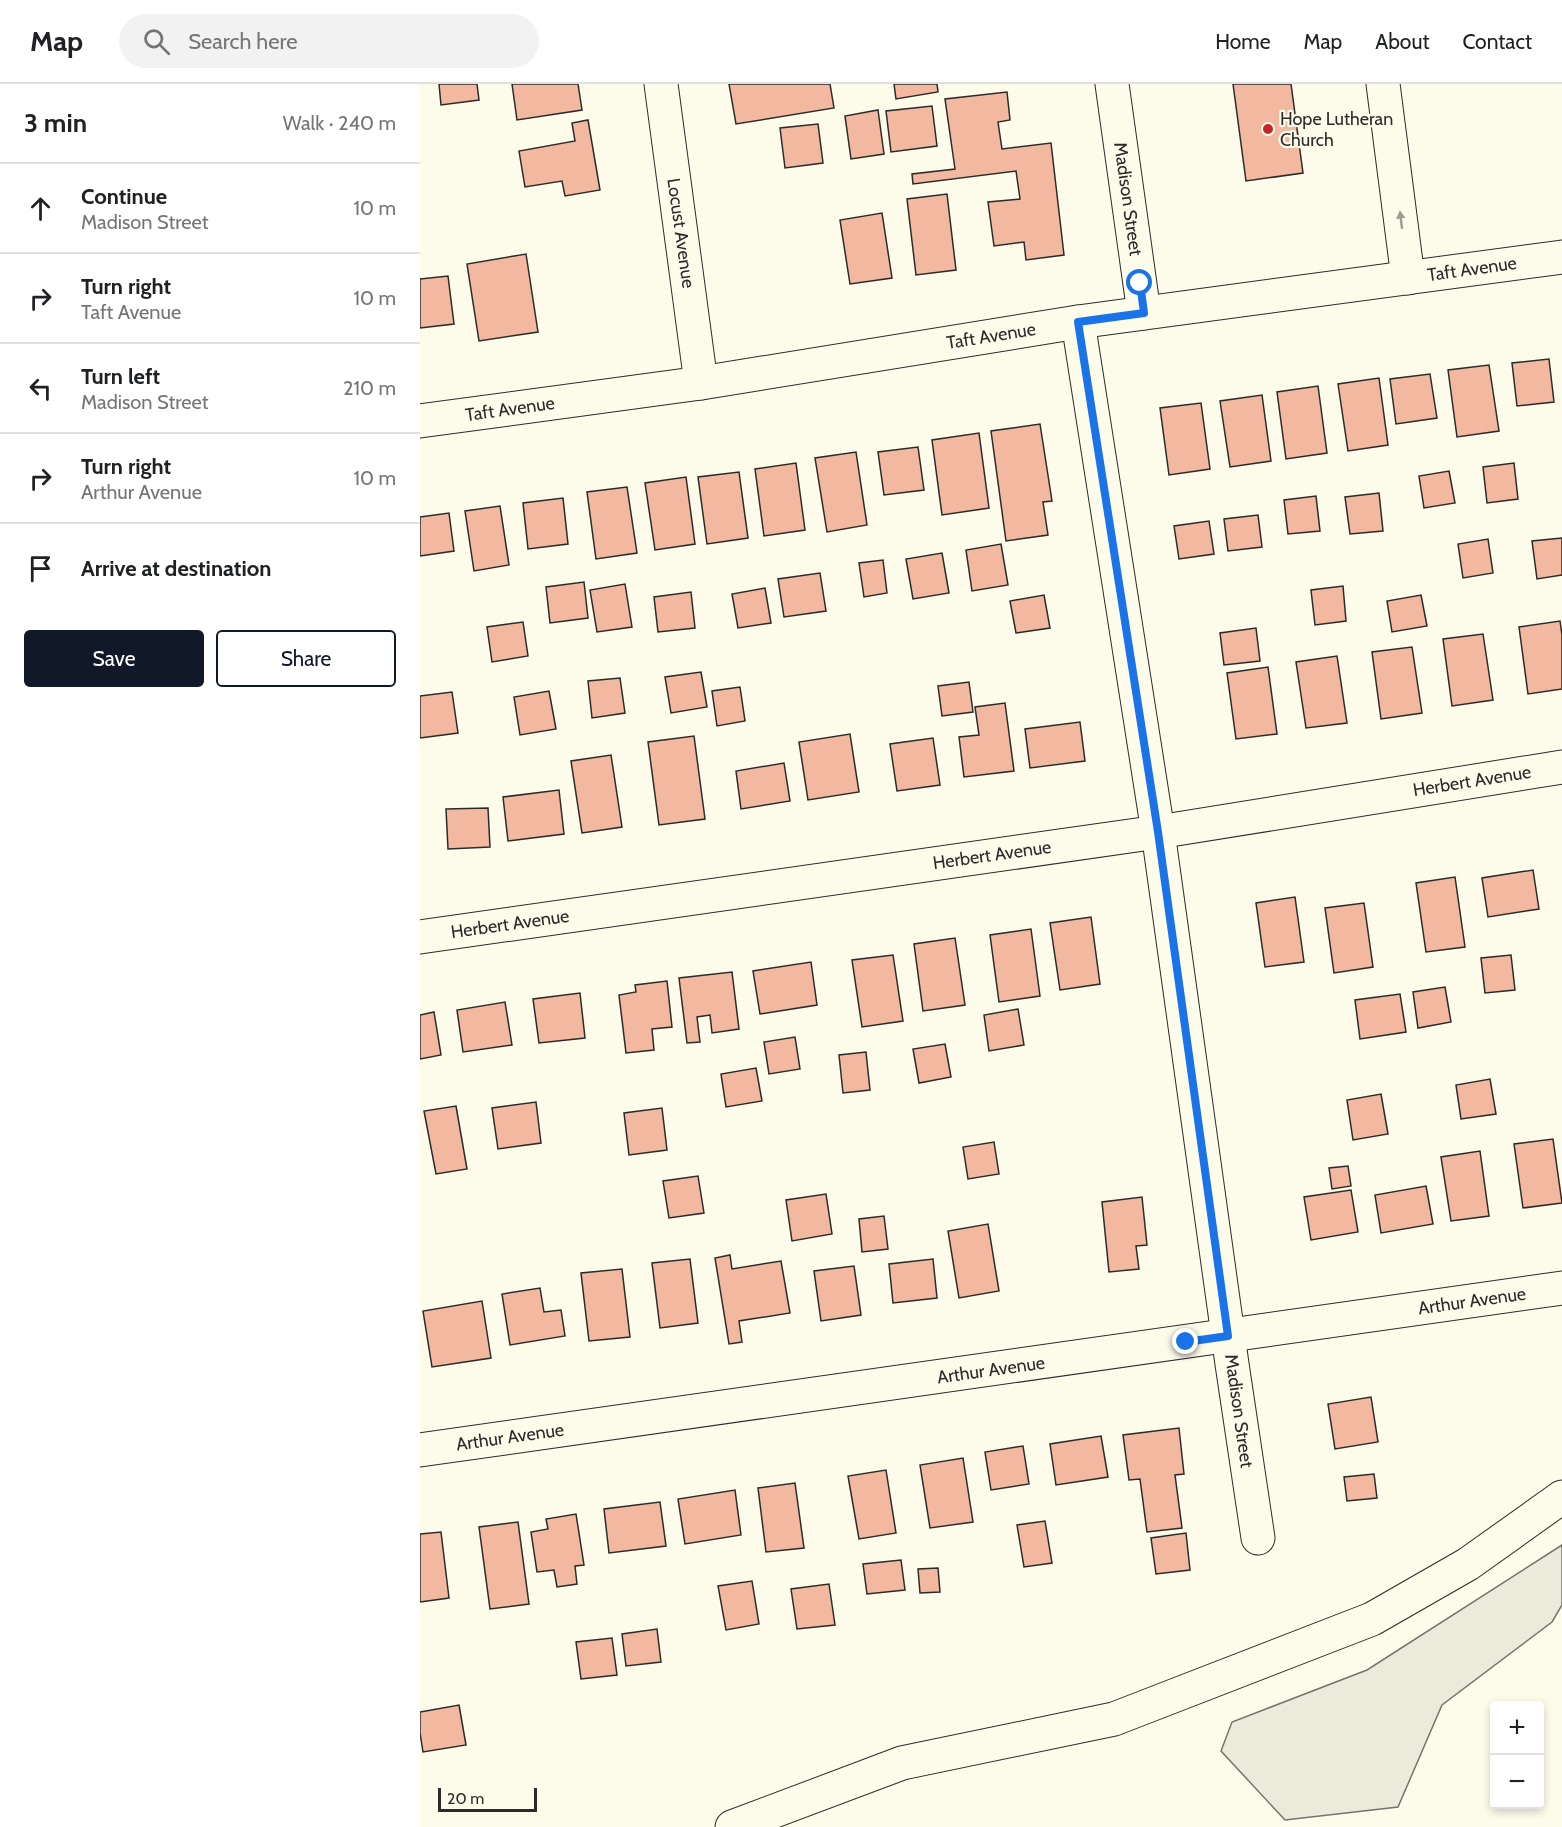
<!DOCTYPE html>
<meta charset="utf-8">
<style>
body{margin:0;font-family:Cabin,sans-serif;background:#f2f2f2;color:#202124}
.controls{position:absolute;right:18px;bottom:18px;display:grid;overflow:hidden;border-radius:6px;box-shadow:0 3px 9px #0003}
.controls button{width:54px;height:54px;display:grid;place-items:center;padding:0;border:0;border-bottom:2px solid #e0e0e0;background:#fff;color:#202124;font:30px sans-serif}
.scale{position:absolute;left:18px;bottom:15px;width:99px;box-sizing:border-box;padding-left:6px;border:3px solid #2b2b2b;border-top:0;font-size:16px;line-height:21px;white-space:nowrap;color:#2b2b2b;-webkit-text-stroke:4px #fdfbea;paint-order:stroke}
.stop{position:absolute;width:18px;height:18px;margin:-14px;border:4px solid #1a73e8;border-radius:50%;background:#fff}
.stop.end{background:#1a73e8;border-color:#fff;box-shadow:0 2px 6px #0008}
.list{margin:0;padding:0;list-style:none}
h2{display:flex;justify-content:space-between;align-items:center;height:78px;margin:0;padding:0 24px;font-size:26px}
h2 small{font-size:20px;font-weight:400;color:#757577}
.list li{display:grid;grid-template-columns:39px 1fr auto;gap:18px;align-items:center;box-sizing:border-box;height:90px;padding:0 24px;border-top:2px solid #e0e0e0}
.list b{display:block;font-size:22px;white-space:nowrap}
.list p{margin:0;font-size:20px;white-space:nowrap;color:#757577}
.list em{font-size:20px;font-style:normal;color:#757577}
.actions{display:flex;gap:12px;padding:18px 24px}
.actions a{flex:1;padding:14px 0;border:2px solid #111827;border-radius:6px;text-align:center;font-size:21px;color:#111827}
.actions .main{background:#111827;color:#fff}
.icon{flex:none;width:33px;height:33px;fill:none;stroke:currentColor;stroke-width:2;stroke-linecap:round;stroke-linejoin:round}
.map{position:relative;flex:none;width:1142px;height:1743px;overflow:hidden}
header{display:flex;align-items:center;gap:36px;box-sizing:border-box;height:84px;padding:0 30px;background:#fff;border-bottom:2px solid #e0e0e0}
header strong{font-size:28px}
nav{display:flex;gap:33px;margin-inline-start:auto;font-size:21px}
.search{width:420px;height:54px;background:#f2f2f2;display:flex;align-items:center;gap:15px;box-sizing:border-box;padding:0 21px;border-radius:33px;color:#757577;font-size:22px}
main{display:flex}
aside{flex:1;background:#fff}
.map>svg:first-child{display:block}
</style>
<header>
<strong>Map</strong>
<div class="search"><svg class="icon" aria-label="search" viewBox="0 0 24 24"><circle cx="10" cy="10" r="6"/><path d="M15 15l6 6"/></svg>Search here</div>
<nav><a>Home</a><a>Map</a><a>About</a><a>Contact</a></nav>
</header>
<main>
<aside>
<h2>3 min<small>Walk · 240 m</small></h2>
<ul class="list">
<li><svg class="icon" aria-label="ahead" viewBox="0 0 24 24"><path d="M12 20V5M6 11l6-6 6 6"/></svg><div><b>Continue</b><p>Madison Street</p></div><em>10 m</em></li>
<li><svg class="icon" aria-label="right" viewBox="0 0 24 24"><path d="M7 20v-9h11M14 6l5 5-5 5"/></svg><div><b>Turn right</b><p>Taft Avenue</p></div><em>10 m</em></li>
<li><svg class="icon" aria-label="left" viewBox="0 0 24 24"><path d="M17 20v-9H6M10 6l-5 5 5 5"/></svg><div><b>Turn left</b><p>Madison Street</p></div><em>210 m</em></li>
<li><svg class="icon" aria-label="right" viewBox="0 0 24 24"><path d="M7 20v-9h11M14 6l5 5-5 5"/></svg><div><b>Turn right</b><p>Arthur Avenue</p></div><em>10 m</em></li>
<li><svg class="icon" aria-label="arrive" viewBox="0 0 24 24"><path d="M6 21V4h12l-3 4 3 4H6"/></svg><div><b>Arrive at destination</b></div></li>
</ul>
<div class="actions"><a class="main">Save</a><a>Share</a></div>
</aside>
<div class="map">
<svg width="1142" height="1743" viewBox="0 0 1142 1743">
<rect width="100%" height="100%" fill="#fdfbea"/>
<path fill="#ecebdb" stroke="#74746e" stroke-width="1.5" d="M1142 1461V1521L1132 1538 1022 1621 978 1723 865 1736 801 1667 812 1638 947 1586Z"/>
<g fill="#f2b8a0" stroke="#2b2b2b" stroke-width="1.5">
<path d="M19 0H57L59 16 21 21Z"/>
<path d="M92 0H158L162 26 97 36Z"/>
<path d="M309 0H410L414 24 316 40Z"/>
<path d="M474 0H517L518 8 476 15Z"/>
<path d="M813 0H871L883 89 826 97Z"/>
<path d="M587 8 590 36 578 38 582 65 631 59 644 171 606 176 604 158 574 162 568 118 600 115 596 87 493 100 492 90 535 85 525 15Z"/>
<path d="M512 22 517 62 471 68 466 27Z"/>
<path d="M458 26 464 70 431 75 425 32Z"/>
<path d="M168 36 180 106 145 112 142 97 105 103 99 67 155 57 152 39Z"/>
<path d="M398 40 403 79 365 84 360 44Z"/>
<path d="M527 110 536 186 496 191 487 115Z"/>
<path d="M462 129 472 194 430 200 420 136Z"/>
<path d="M106 170 118 248 59 257 47 180Z"/>
<path d="M28 192 34 240 0 244V195Z"/>
<path d="M1129 275 1134 318 1097 322 1092 279Z"/>
<path d="M1069 281 1079 347 1037 353 1028 286Z"/>
<path d="M1010 290 1017 334 976 340 970 295Z"/>
<path d="M959 294 968 361 928 367 918 300Z"/>
<path d="M898 302 907 369 866 375 857 308Z"/>
<path d="M842 311 851 377 810 383 800 317Z"/>
<path d="M781 319 790 385 749 391 740 324Z"/>
<path d="M620 340 632 417 623 418 628 451 586 457 571 347Z"/>
<path d="M559 349 569 424 522 431 512 356Z"/>
<path d="M498 363 504 406 464 411 458 368Z"/>
<path d="M436 368 447 441 407 448 395 374Z"/>
<path d="M376 379 385 446 344 452 335 385Z"/>
<path d="M1094 379 1098 415 1067 419 1063 383Z"/>
<path d="M1029 387 1035 419 1004 424 999 392Z"/>
<path d="M319 388 328 454 287 460 278 393Z"/>
<path d="M266 393 275 460 235 466 225 399Z"/>
<path d="M207 403 217 469 176 475 167 408Z"/>
<path d="M959 409 963 447 930 450 925 413Z"/>
<path d="M896 412 900 447 868 450 864 416Z"/>
<path d="M143 414 148 460 108 465 103 419Z"/>
<path d="M80 422 89 481 54 487 45 427Z"/>
<path d="M29 429 34 467 0 472V433Z"/>
<path d="M838 431 842 463 808 467 804 435Z"/>
<path d="M789 437 794 470 759 475 754 442Z"/>
<path d="M1142 454V491L1117 495 1112 457Z"/>
<path d="M1068 455 1073 489 1043 494 1038 460Z"/>
<path d="M581 460 588 501 552 507 546 466Z"/>
<path d="M522 469 529 509 493 515 486 475Z"/>
<path d="M463 476 467 509 444 513 439 479Z"/>
<path d="M400 489 406 527 364 533 358 495Z"/>
<path d="M164 498 168 534 130 539 126 503Z"/>
<path d="M205 500 212 543 177 548 170 506Z"/>
<path d="M923 502 926 537 895 541 891 506Z"/>
<path d="M345 504 351 539 318 544 312 510Z"/>
<path d="M271 508 275 544 238 548 234 513Z"/>
<path d="M624 511 630 544 596 549 590 517Z"/>
<path d="M1001 511 1007 542 972 548 967 517Z"/>
<path d="M1140 537 1142 551V605L1108 610 1099 543Z"/>
<path d="M103 538 108 572 72 578 67 543Z"/>
<path d="M836 544 840 577 804 581 800 549Z"/>
<path d="M1063 550 1073 616 1032 622 1023 555Z"/>
<path d="M992 563 1002 629 961 635 952 568Z"/>
<path d="M917 572 927 639 886 644 876 578Z"/>
<path d="M848 583 857 650 816 655 807 589Z"/>
<path d="M281 588 287 623 251 629 245 593Z"/>
<path d="M200 594 205 629 172 634 168 597Z"/>
<path d="M549 598 553 628 522 632 518 602Z"/>
<path d="M320 603 325 637 297 642 292 607Z"/>
<path d="M129 607 136 645 100 651 94 613Z"/>
<path d="M32 608 38 649 0 654V612Z"/>
<path d="M585 619 594 687 544 693 539 653 559 651 555 623Z"/>
<path d="M660 638 665 677 610 684 605 645Z"/>
<path d="M430 650 439 708 388 716 379 658Z"/>
<path d="M274 652 285 735 239 741 228 658Z"/>
<path d="M513 654 520 701 477 707 470 660Z"/>
<path d="M191 671 202 743 162 749 151 677Z"/>
<path d="M364 679 370 717 321 725 316 687Z"/>
<path d="M139 706 144 750 88 757 83 713Z"/>
<path d="M68 724 70 763 28 765 26 725Z"/>
<path d="M1113 786 1119 825 1068 833 1062 794Z"/>
<path d="M1035 793 1045 863 1006 868 996 799Z"/>
<path d="M875 813 884 878 845 883 836 819Z"/>
<path d="M944 819 953 883 914 889 905 824Z"/>
<path d="M671 833 680 900 640 906 630 839Z"/>
<path d="M611 845 620 912 579 918 570 851Z"/>
<path d="M535 854 545 921 503 927 494 860Z"/>
<path d="M473 871 483 937 442 943 432 876Z"/>
<path d="M1091 871 1095 906 1065 909 1061 874Z"/>
<path d="M391 878 397 921 340 930 333 887Z"/>
<path d="M312 888 319 945 292 949 290 931 277 933 280 958 267 959 259 894Z"/>
<path d="M247 897 252 943 232 945 234 966 206 969 199 911 216 908 215 901Z"/>
<path d="M1025 903 1031 938 998 944 993 908Z"/>
<path d="M160 909 165 954 119 959 113 915Z"/>
<path d="M980 910 986 948 940 955 935 916Z"/>
<path d="M85 918 92 961 43 968 37 926Z"/>
<path d="M598 925 604 961 569 967 564 931Z"/>
<path d="M14 928 21 971 0 975V931Z"/>
<path d="M375 953 380 985 349 990 344 958Z"/>
<path d="M525 960 531 993 499 999 493 965Z"/>
<path d="M446 968 450 1006 423 1009 419 971Z"/>
<path d="M336 984 342 1017 306 1023 301 990Z"/>
<path d="M1070 995 1076 1030 1041 1035 1036 1001Z"/>
<path d="M961 1010 968 1050 933 1056 927 1016Z"/>
<path d="M116 1018 121 1059 78 1065 72 1024Z"/>
<path d="M36 1022 47 1085 16 1090 4 1027Z"/>
<path d="M242 1024 247 1066 209 1071 204 1029Z"/>
<path d="M1133 1055 1142 1119 1103 1124 1094 1060Z"/>
<path d="M574 1058 579 1090 548 1095 543 1063Z"/>
<path d="M1060 1067 1069 1132 1031 1137 1021 1073Z"/>
<path d="M928 1082 931 1102 912 1105 909 1084Z"/>
<path d="M278 1092 284 1129 249 1134 243 1097Z"/>
<path d="M1006 1102 1013 1140 961 1149 955 1111Z"/>
<path d="M931 1106 938 1148 891 1156 884 1113Z"/>
<path d="M406 1110 412 1150 372 1157 366 1116Z"/>
<path d="M722 1113 727 1161 716 1162 719 1185 689 1188 682 1118Z"/>
<path d="M464 1132 468 1165 442 1168 439 1135Z"/>
<path d="M568 1140 579 1207 539 1214 528 1147Z"/>
<path d="M310 1171 312 1185 361 1177 370 1229 319 1237 322 1258 309 1260 295 1174Z"/>
<path d="M270 1175 278 1239 240 1244 232 1179Z"/>
<path d="M513 1175 517 1214 473 1219 469 1180Z"/>
<path d="M434 1182 441 1231 401 1237 394 1187Z"/>
<path d="M202 1185 210 1253 169 1257 161 1189Z"/>
<path d="M120 1204 124 1228 141 1226 145 1252 90 1261 82 1210Z"/>
<path d="M62 1217 71 1274 12 1283 3 1227Z"/>
<path d="M951 1313 958 1358 915 1365 908 1320Z"/>
<path d="M759 1344 764 1390 755 1391 762 1444 727 1448 720 1395 709 1396 703 1351Z"/>
<path d="M681 1352 688 1393 636 1401 630 1360Z"/>
<path d="M603 1362 609 1400 571 1406 565 1368Z"/>
<path d="M543 1374 553 1438 510 1444 500 1381Z"/>
<path d="M466 1386 476 1449 439 1455 428 1392Z"/>
<path d="M954 1390 957 1414 927 1417 924 1393Z"/>
<path d="M375 1399 384 1464 346 1468 338 1404Z"/>
<path d="M315 1406 321 1451 265 1460 258 1415Z"/>
<path d="M240 1418 246 1462 189 1469 184 1425Z"/>
<path d="M156 1430 164 1481 155 1482 157 1500 137 1503 134 1486 117 1488 111 1448 128 1445 126 1435Z"/>
<path d="M625 1437 632 1479 604 1483 597 1441Z"/>
<path d="M98 1438 109 1520 70 1525 59 1443Z"/>
<path d="M21 1448 29 1514 0 1518V1450Z"/>
<path d="M766 1449 770 1486 736 1490 731 1454Z"/>
<path d="M481 1476 485 1506 447 1510 443 1480Z"/>
<path d="M518 1484 520 1508 500 1509 498 1485Z"/>
<path d="M332 1497 339 1540 306 1546 298 1502Z"/>
<path d="M409 1500 415 1541 377 1545 371 1505Z"/>
<path d="M237 1545 241 1578 206 1582 202 1550Z"/>
<path d="M192 1554 197 1591 161 1595 156 1558Z"/>
<path d="M39 1621 46 1661 3 1668 0 1649V1628Z"/>
</g>
<g fill="none" stroke-linecap="round" stroke-linejoin="round">
<defs>
<g id="minor">
<path d="M241 0 281 299"/>
<path d="M692 0 724 229"/>
<path d="M963 0 988 194"/>
<path d="M658 238 738 748 812 1280 838 1454"/>
<path d="M0 337 281 299 658 238 1142 173"/>
<path d="M0 853 738 748 1142 683"/>
<path d="M0 1366 1142 1204"/>
<path d="M312 1743 482 1679 694 1635 952 1535 1048 1480 1142 1413"/>
</g>
</defs>
<use href="#minor" stroke="#2b2b2b" stroke-width="35"/>
<use href="#minor" stroke="#fdfbea" stroke-width="33"/>
</g>
<defs><path id="oneway-solid" d="M-6-.8H1V-3.2L6.5 0L1 3.2V.8H-6Z" transform="scale(1.5)"/></defs>
<use fill="#9e9d94" href="#oneway-solid" transform="translate(981 136) rotate(-97)"/>
<g fill="none" stroke-linecap="round" stroke-linejoin="round">
<path stroke="#1a73e8" stroke-width="8" d="M720 199 724 229 658 238 738 748 808 1252 766 1258"/>
</g>
<circle fill="#c62828" stroke="#fdfbea" stroke-width="2" cx="848" cy="45" r="6"/>
<g text-anchor="middle" dominant-baseline="central" stroke-width="4.5" stroke-linejoin="round" paint-order="stroke">
<g font-size="18" fill="#2b2b2b" stroke="#fdfbea" text-anchor="start">
<text x="860" y="35">Hope Lutheran<tspan x="860" dy="21">Church</tspan></text>
</g>
<g font-size="18" fill="#2b2b2b" stroke="#fdfbea">
<text transform="translate(708 115) rotate(82)">Madison Street</text>
<text transform="translate(261 149) rotate(82)">Locust Avenue</text>
<text transform="translate(1052 185) rotate(-8)">Taft Avenue</text>
<text transform="translate(571 252) rotate(-9)">Taft Avenue</text>
<text transform="translate(90 325) rotate(-8)">Taft Avenue</text>
<text transform="translate(1052 697) rotate(-9)">Herbert Avenue</text>
<text transform="translate(572 771) rotate(-8)">Herbert Avenue</text>
<text transform="translate(90 840) rotate(-8)">Herbert Avenue</text>
<text transform="translate(1052 1217) rotate(-8)">Arthur Avenue</text>
<text transform="translate(571 1286) rotate(-8)">Arthur Avenue</text>
<text transform="translate(819 1327) rotate(82)">Madison Street</text>
<text transform="translate(90 1353) rotate(-8)">Arthur Avenue</text>
</g>
</g>
</svg>
<div class="controls">
<button>+</button>
<button>−</button>
</div>
<div class="scale">20 m</div>
<div class="stop" style="left:720px;top:199px"></div>
<div class="stop end" style="left:766px;top:1258px"></div>
</div>
</main>
